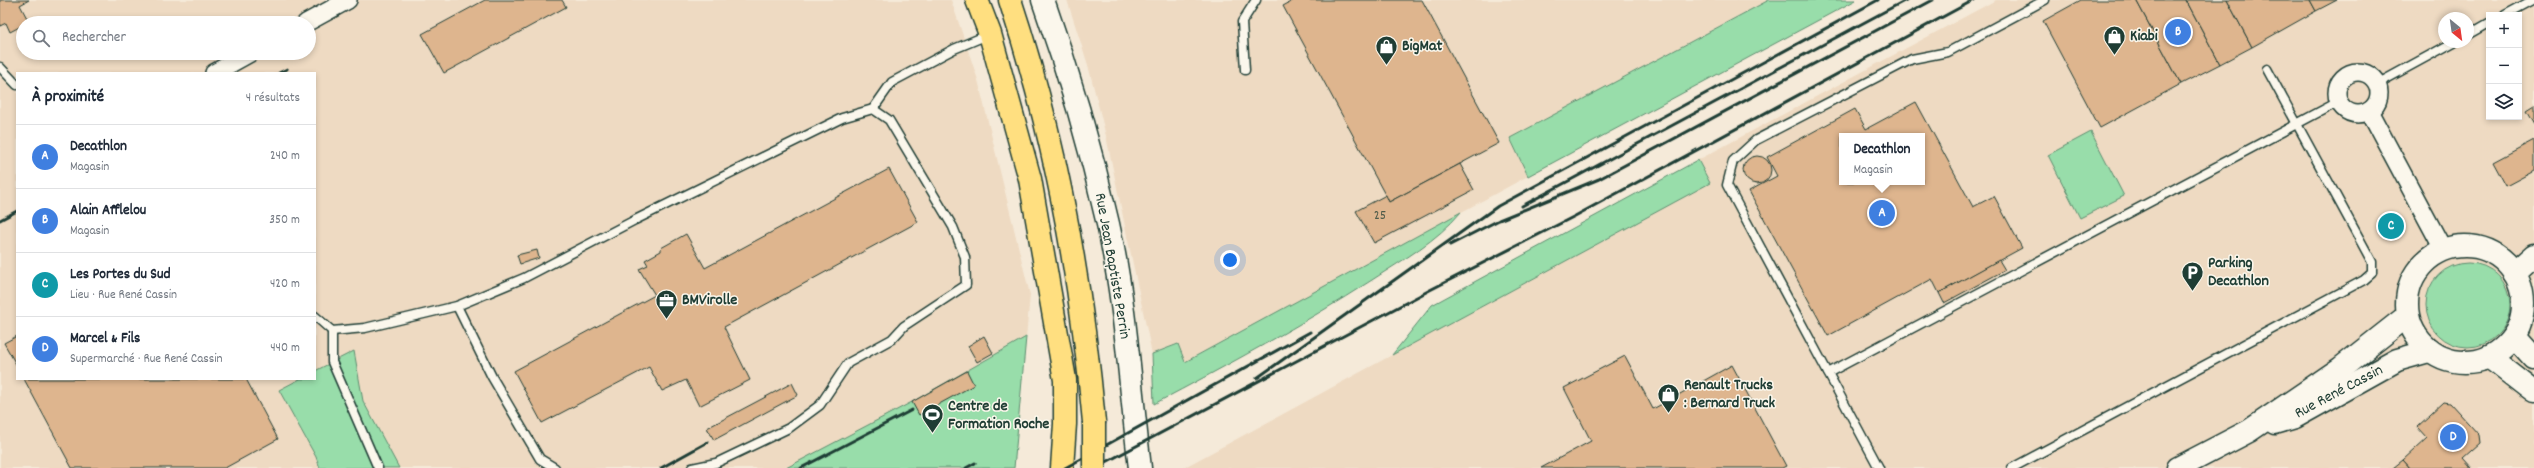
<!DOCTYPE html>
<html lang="fr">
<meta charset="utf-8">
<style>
body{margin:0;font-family:Dekko,sans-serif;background:#f2f2f3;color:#1f2937}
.controls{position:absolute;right:12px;top:12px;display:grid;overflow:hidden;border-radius:0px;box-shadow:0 2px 6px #0003}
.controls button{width:36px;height:36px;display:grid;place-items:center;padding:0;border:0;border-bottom:1px solid #e0e1e3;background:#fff;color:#1f2937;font:20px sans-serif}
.compass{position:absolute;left:2438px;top:12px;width:36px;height:36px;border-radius:50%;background:#fff;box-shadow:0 2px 6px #0003;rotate:151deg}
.you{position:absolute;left:1230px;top:260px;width:14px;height:14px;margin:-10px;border:3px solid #fff;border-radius:50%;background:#1a73e8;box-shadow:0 0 0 6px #1a73e833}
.badge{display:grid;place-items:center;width:26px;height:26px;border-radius:50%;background:#1a73e8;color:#fff;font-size:13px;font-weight:700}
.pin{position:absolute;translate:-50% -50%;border:2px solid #fff;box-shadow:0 1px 4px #0006}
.popup{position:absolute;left:1839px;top:133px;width:86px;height:52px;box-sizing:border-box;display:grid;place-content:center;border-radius:0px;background:#fff;filter:drop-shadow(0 1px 3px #0005);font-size:13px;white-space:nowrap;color:#747a83}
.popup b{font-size:15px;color:#1f2937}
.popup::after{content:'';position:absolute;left:50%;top:100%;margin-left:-8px;border:8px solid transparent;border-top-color:#fff}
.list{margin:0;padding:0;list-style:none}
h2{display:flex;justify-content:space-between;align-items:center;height:52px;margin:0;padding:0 16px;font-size:17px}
h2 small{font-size:13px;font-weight:400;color:#747a83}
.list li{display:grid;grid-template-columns:26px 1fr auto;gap:12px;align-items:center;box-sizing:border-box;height:64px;padding:0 16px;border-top:1px solid #e0e1e3}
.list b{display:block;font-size:15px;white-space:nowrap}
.list p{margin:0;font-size:13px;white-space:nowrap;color:#747a83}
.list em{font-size:13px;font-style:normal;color:#747a83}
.icon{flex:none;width:22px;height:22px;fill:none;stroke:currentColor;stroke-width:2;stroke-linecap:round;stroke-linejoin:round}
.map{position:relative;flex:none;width:2534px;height:468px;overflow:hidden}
.search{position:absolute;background:#fff;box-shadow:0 2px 6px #0003;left:16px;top:16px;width:300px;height:44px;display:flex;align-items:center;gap:10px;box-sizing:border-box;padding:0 14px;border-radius:22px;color:#747a83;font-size:15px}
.panel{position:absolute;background:#fff;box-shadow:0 2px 6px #0003;left:16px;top:72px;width:300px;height:308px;border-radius:0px}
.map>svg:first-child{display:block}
</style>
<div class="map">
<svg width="2534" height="468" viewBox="0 0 2534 468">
<rect width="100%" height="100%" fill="#f5ead9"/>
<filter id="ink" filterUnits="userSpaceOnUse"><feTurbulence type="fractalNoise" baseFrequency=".025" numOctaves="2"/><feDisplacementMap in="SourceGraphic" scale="8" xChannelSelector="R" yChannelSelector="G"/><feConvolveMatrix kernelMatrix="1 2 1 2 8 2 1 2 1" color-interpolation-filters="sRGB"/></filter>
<g filter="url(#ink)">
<g fill="#eedac2" fill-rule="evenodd">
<path d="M0 0H951L978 80 1030 295 1014 468H0ZM23 23H309V53H23ZM17 73H315V379H17Z"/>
<path d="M1067 0H1769L1510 138 1528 176 1185 362 1177 344 1152 354 1106 136 1088 65Z"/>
<path d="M1996 0H2534V468H1183L1710 183 1698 160ZM2489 15H2519V117H2489ZM2444 18H2468V42H2444ZM1842 136H1922V182H1842Z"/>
</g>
<g fill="#98ddaa" stroke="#5c8d6f">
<path d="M1769 0H1856L1528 176 1510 138Z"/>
<path d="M2091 132 2124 196 2080 218 2048 155Z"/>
<path d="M1698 160 1710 183 1392 355 1432 305Z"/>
<path d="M1461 212C1437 241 1404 259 1372 280 1302 325 1228 365 1154 404L1152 354 1178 344 1185 362Z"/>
<circle cx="2468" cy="305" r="42"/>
<path d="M1026 337 1014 468H786L912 402Z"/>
<path d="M354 351 363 401 399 468H320L316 457 279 390 300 379H315V371Z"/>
</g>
<g fill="#deb58e" stroke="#1f3d34" fill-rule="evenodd">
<path d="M0 0H29L20 5 29 22 10 32 6 23 0 26Z"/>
<path d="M485 0H562L566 7 444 73 422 34Z"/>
<path d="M1294 0H1422L1499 143 1389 202 1283 6Z"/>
<path d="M2081 0H2136L2181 84 2100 128 2043 21Z"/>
<path d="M2136 0H2186L2220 64 2181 84Z"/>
<path d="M2186 0H2227L2252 47 2220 64Z"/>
<path d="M2227 0H2310L2316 11 2252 47Z"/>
<path d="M2310 0H2337L2316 11Z"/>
<path d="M1916 102 1973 207 1994 196 2022 248 1939 293 1932 279 1828 336 1749 191 1777 176 1767 157 1855 109 1866 129ZM1842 136H1922V182H1842Z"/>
<path d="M2534 106V125L2526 111Z"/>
<path d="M2534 140V171L2506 186 2493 162Z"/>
<circle cx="1757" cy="170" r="14"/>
<path d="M1460 164 1474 190 1374 243 1356 211 1386 195 1389 202Z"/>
<path d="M889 169 918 222 724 327 750 380 699 406 686 380 662 391 649 367 542 423 514 371 655 295 639 269 648 265 645 260 661 251V248L686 234 705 268Z"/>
<path d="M2392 219 2397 229 2390 233 2385 223Z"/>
<path d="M537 250 539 258 520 264 517 255Z"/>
<path d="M1999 260 2005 270 1944 303 1939 293Z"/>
<path d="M17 336V366L4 343Z"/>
<path d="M984 336 993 353 977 362 968 346Z"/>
<path d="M1625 356 1653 409 1732 365 1786 466 1782 468H1541L1591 441 1564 388Z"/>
<path d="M967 371 974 385 919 415 912 402Z"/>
<path d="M24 379H246L278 439 225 468H72Z"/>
<path d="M792 383 798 395 714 440 707 428Z"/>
<path d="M2444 402 2450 403 2479 435 2480 443 2463 458 2472 468H2410L2403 460 2427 438 2417 427Z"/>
<path d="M2403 460 2410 468H2393Z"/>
</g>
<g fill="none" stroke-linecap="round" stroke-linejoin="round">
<defs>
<g id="lane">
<path d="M2505 15 2533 0"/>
<path d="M2468 35 2489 23"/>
<path d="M0 67 17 85"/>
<path d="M1245 70 1242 22 1256 0"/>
<path d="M2377 84 2454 42"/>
<path d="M873 109 892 82 954 49 990 34"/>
<path d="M457 306 492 377 540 459 555 468"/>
<path d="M315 316 332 331 365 328 457 306 524 278 635 220 842 118 873 109 889 120 953 227 965 257 966 285 904 326 892 339 848 363 820 405 789 428 716 463 692 468"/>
<path d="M332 331V362L378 468"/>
<path d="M1828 373 1727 185 1733 161 1756 140 1912 59 1948 52 2045 0"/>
<path d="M1879 468 1828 373 2338 102"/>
<path d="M2012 468 2364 280 2372 273V262L2267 69"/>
</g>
<g id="street">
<path d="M306 23 348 0"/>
<circle cx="2358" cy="93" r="21"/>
<path d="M214 73 250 53"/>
<path d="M2369 111 2443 249"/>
</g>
<g id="secondary">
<path d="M1043 0C1069 73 1091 149 1108 224 1126 304 1130 387 1140 468"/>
<circle cx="2465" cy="304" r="58"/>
<path d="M2514 273 2534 255"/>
<path d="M2514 336 2534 358"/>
<path d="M2489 357 2534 392"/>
<path d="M2275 423 2295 417 2397 360 2429 351"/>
<path d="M2178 468 2249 431 2341 368 2407 316"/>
</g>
<g id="primary">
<path d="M977 0 990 34 1030 179 1065 380V424L1062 468"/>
<path d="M1010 0C1056 139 1081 277 1094 422"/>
</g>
</defs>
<use href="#lane" stroke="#1f3d34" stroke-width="11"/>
<use href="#street" stroke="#1f3d34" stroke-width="20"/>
<use href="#secondary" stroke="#1f3d34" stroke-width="25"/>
<use href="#primary" stroke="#1f3d34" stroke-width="25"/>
<use href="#lane" stroke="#fbf7ec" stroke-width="8"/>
<use href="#street" stroke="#fbf7ec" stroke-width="17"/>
<use href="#secondary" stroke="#fbf7ec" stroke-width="22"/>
<use href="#primary" stroke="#ffdf80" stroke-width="22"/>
<g stroke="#1f3d34" stroke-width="3">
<path d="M279 73 287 69"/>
<path d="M1522 206 1906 0"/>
<path d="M0 220 17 211"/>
<path d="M1450 245 1499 220 1599 179 1933 0"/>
<path d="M1257 378 1498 206 1878 0"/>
<path d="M661 468 708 442"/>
<path d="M801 468 912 410"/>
<path d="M966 468 975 463"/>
<path d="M1065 468 1310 332"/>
<path d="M1095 468 1430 290 1575 216 1974 0"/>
</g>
<defs>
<path id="primary-bridge" d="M1094 468V422"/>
</defs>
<use href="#primary-bridge" stroke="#1f3d34" stroke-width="25" stroke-linecap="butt"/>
<use href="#primary-bridge" stroke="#ffdf80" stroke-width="22"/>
</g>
</g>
<defs>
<symbol id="shop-pin" viewBox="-11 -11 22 30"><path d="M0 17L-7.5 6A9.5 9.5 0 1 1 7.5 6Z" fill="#1f3d34" stroke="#fbf7ec"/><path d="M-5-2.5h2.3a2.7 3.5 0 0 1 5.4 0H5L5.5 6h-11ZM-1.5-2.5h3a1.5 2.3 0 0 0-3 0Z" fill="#fff"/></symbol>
<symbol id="parking-pin" viewBox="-11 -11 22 30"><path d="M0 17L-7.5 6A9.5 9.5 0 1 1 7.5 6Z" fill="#1f3d34" stroke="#fbf7ec"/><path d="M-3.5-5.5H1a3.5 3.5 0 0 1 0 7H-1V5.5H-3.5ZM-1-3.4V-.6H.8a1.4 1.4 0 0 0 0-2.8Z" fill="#fff"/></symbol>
<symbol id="office-pin" viewBox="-11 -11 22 30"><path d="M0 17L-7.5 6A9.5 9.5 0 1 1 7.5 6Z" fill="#1f3d34" stroke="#fbf7ec"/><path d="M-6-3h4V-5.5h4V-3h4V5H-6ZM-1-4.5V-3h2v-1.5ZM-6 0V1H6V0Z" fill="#fff"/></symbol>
<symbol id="stadium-pin" viewBox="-11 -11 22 30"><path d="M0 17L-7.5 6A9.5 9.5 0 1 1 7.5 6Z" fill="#1f3d34" stroke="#fbf7ec"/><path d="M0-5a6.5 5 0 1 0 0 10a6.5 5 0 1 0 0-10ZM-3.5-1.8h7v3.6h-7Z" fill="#fff"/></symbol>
</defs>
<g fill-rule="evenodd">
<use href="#shop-pin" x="2102" y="24" width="25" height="34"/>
<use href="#shop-pin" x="1374" y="34" width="25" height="34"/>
<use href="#parking-pin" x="2180" y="260" width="25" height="34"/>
<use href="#office-pin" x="654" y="288" width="25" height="34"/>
<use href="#shop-pin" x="1656" y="382" width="25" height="34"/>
<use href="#stadium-pin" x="920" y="402" width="25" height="34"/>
</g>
<g text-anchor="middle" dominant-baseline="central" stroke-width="3" stroke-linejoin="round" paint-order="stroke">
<g font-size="14" fill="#4f5b4a">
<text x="1380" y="216">25</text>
</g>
<g font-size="16" font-weight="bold" fill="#1f3d34" stroke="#fbf7ec" text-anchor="start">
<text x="2130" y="36">Kiabi</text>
<text x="1402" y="46">BigMat</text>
<text x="2208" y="263">Parking<tspan x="2208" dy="18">Decathlon</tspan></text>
<text x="682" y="300">BMVirolle</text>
<text x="1684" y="385">Renault Trucks<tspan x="1684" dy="18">: Bernard Truck</tspan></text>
<text x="948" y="406">Centre de<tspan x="948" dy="18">Formation Roche</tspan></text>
</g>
<g font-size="16" fill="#1f3d34" stroke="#fbf7ec">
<text transform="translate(1112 266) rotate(80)">Rue Jean Baptiste Perrin</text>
<text transform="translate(2339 392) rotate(-28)">Rue René Cassin</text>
</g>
</g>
</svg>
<div class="controls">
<button>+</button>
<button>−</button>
<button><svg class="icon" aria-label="layers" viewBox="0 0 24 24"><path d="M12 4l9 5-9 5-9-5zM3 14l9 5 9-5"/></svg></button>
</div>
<svg class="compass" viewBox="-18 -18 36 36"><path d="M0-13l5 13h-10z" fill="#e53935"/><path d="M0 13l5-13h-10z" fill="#747a83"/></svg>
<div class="you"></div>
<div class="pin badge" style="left:1882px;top:213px;background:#3f7fe0">A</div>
<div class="popup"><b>Decathlon</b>Magasin</div>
<div class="pin badge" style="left:2178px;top:32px;background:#3f7fe0">B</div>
<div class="pin badge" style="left:2391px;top:226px;background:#0f9aa8">C</div>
<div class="pin badge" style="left:2453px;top:437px;background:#3f7fe0">D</div>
<div class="search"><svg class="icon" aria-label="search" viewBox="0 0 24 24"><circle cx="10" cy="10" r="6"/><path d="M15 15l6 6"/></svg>Rechercher</div>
<section class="panel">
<h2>À proximité<small>4 résultats</small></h2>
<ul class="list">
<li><span class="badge" style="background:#3f7fe0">A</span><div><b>Decathlon</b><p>Magasin</p></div><em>240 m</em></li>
<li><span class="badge" style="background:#3f7fe0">B</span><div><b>Alain Afflelou</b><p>Magasin</p></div><em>350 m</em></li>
<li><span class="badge" style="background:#0f9aa8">C</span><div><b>Les Portes du Sud</b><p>Lieu · Rue René Cassin</p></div><em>420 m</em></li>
<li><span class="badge" style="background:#3f7fe0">D</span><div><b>Marcel &amp; Fils</b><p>Supermarché · Rue René Cassin</p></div><em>440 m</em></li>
</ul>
</section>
</div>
